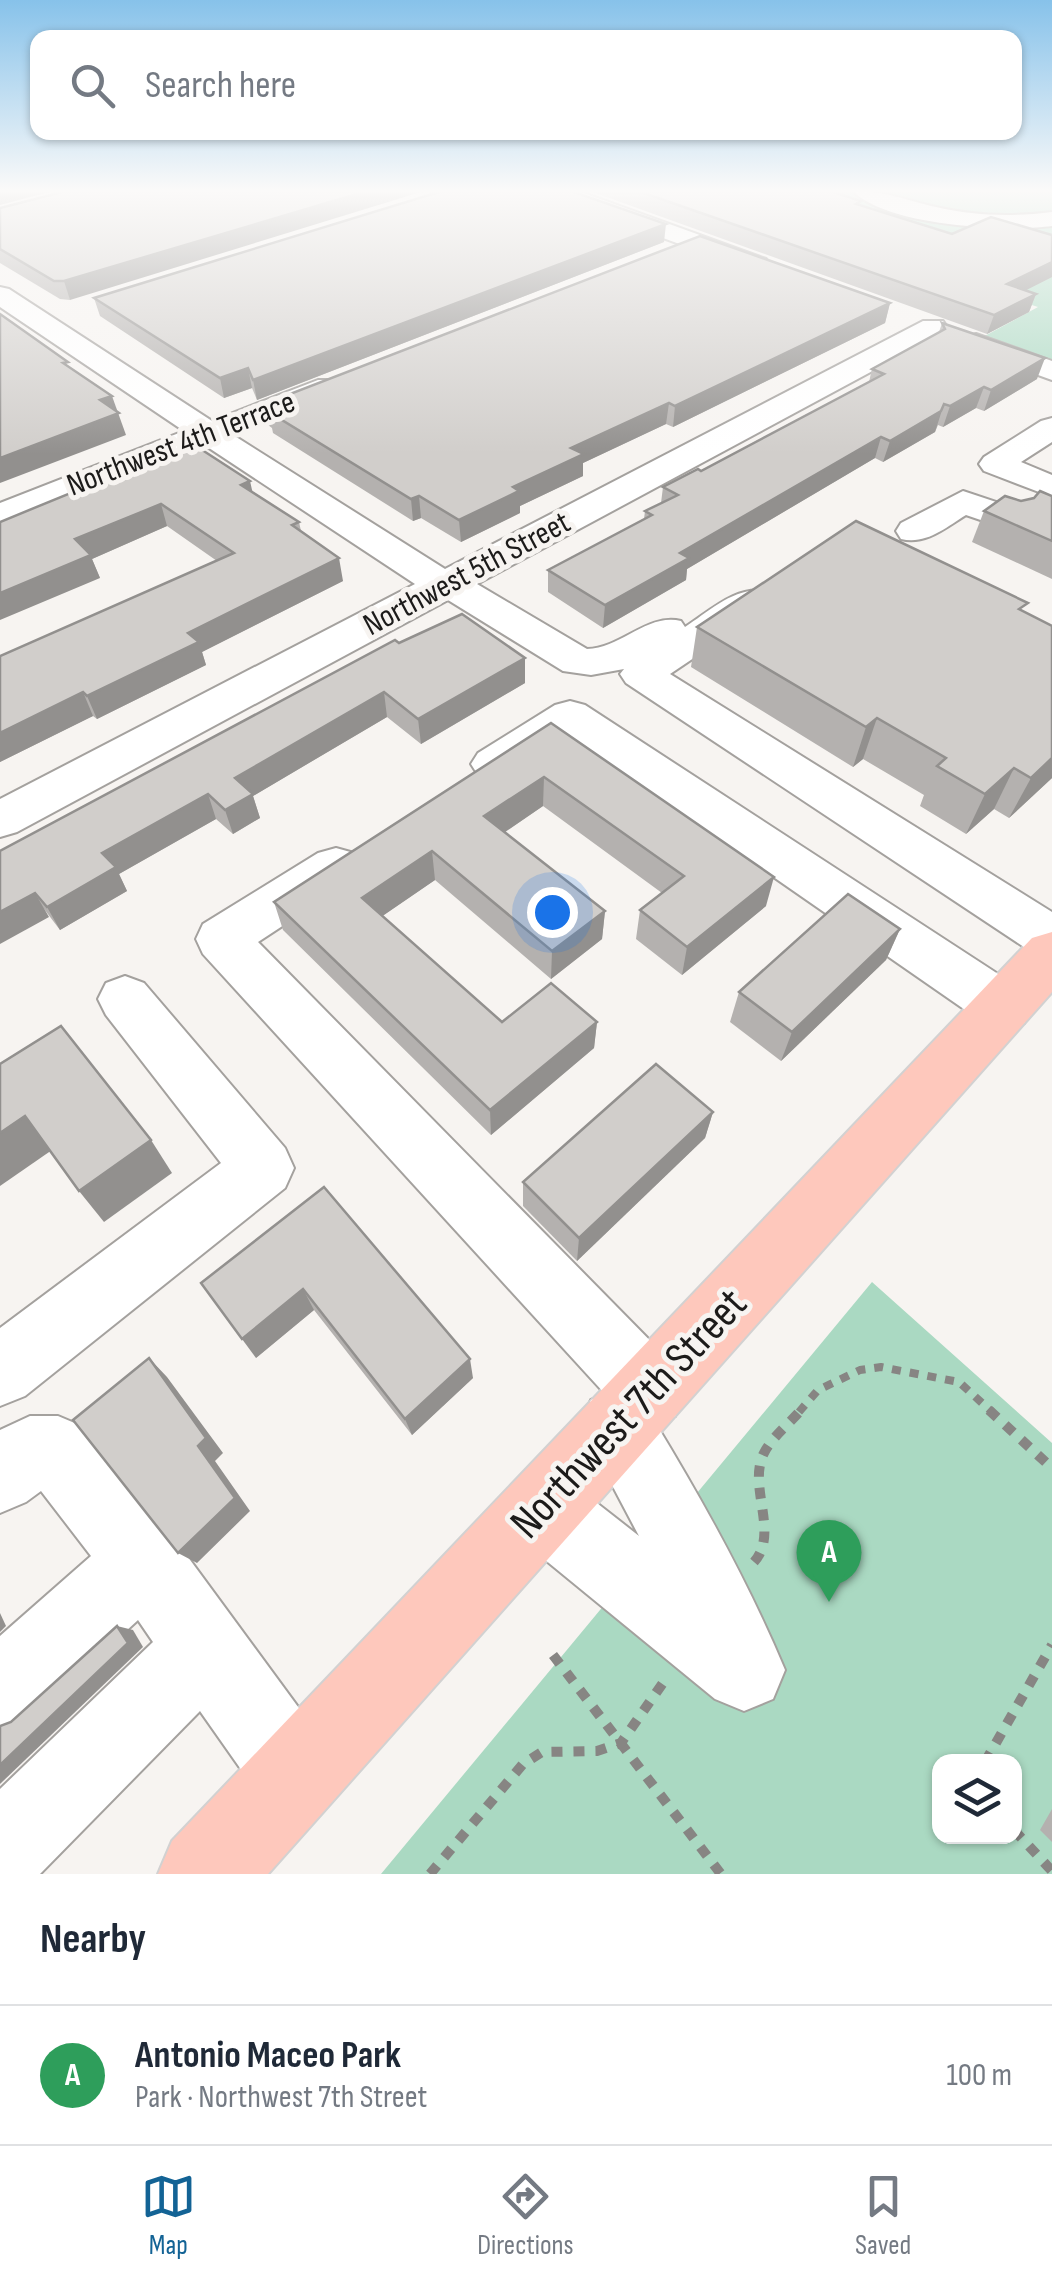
<!DOCTYPE html>
<meta charset="utf-8">
<style>
body{margin:0;font-family:"Sofia Sans Condensed",sans-serif;background:#f6f6f7;color:#1f2937}
.controls{position:absolute;right:30px;bottom:30px;display:grid;overflow:hidden;border-radius:20px;box-shadow:0 2px 8px #0004}
.controls button{width:90px;height:90px;display:grid;place-items:center;padding:0;border:0;border-bottom:2px solid #e0e1e3;background:#fff;color:#1f2937;font:50px sans-serif}
.you{position:absolute;left:552px;top:912px;width:35px;height:35px;margin:-25px;border:8px solid #fff;border-radius:50%;background:#1a73e8;box-shadow:0 0 0 15px #1a73e833}
.badge{display:grid;place-items:center;width:65px;height:65px;border-radius:50%;background:#136395;color:#fff;font-size:32px;font-weight:700}
.pin{position:absolute;translate:-50% -82px;filter:drop-shadow(0 2px 5px #0008)}
.pin::after{content:'';position:absolute;top:52px;width:35px;height:30px;background:inherit;clip-path:polygon(0 0,100% 0,50% 100%)}
.list{margin:0;padding:0;list-style:none}
h2{display:flex;justify-content:space-between;align-items:center;height:130px;margin:0;padding:0 40px;font-size:42px}
h2 small{font-size:32px;font-weight:400;color:#747a83}
.list li{display:grid;grid-template-columns:65px 1fr auto;gap:30px;align-items:center;box-sizing:border-box;height:140px;padding:0 40px;border-top:2px solid #e0e1e3}
.list b{display:block;font-size:38px;white-space:nowrap}
.list p{margin:0;font-size:32px;white-space:nowrap;color:#747a83}
.list em{font-size:32px;font-style:normal;color:#747a83}
.icon{flex:none;width:55px;height:55px;fill:none;stroke:currentColor;stroke-width:2;stroke-linecap:round;stroke-linejoin:round}
.map{position:relative;flex:none;width:1052px;height:1874px;overflow:hidden}
.search{position:absolute;background:#fff;box-shadow:0 2px 8px #0004;left:30px;right:30px;top:30px;height:110px;display:flex;align-items:center;gap:25px;box-sizing:border-box;padding:0 35px;border-radius:20px;color:#747a83;font-size:38px}
.sheet{height:270px;background:#fff}
nav{display:flex;justify-content:space-around;align-items:center;box-sizing:border-box;height:140px;border-top:2px solid #e0e1e3;background:#fff;font-size:28px;color:#747a83}
nav a{display:grid;justify-items:center;gap:5px}
nav .on{color:#136395}
.map>svg:first-child{display:block}
</style>
<div class="map">
<svg width="1052" height="1874" viewBox="0 0 1052 1874">
<rect width="100%" height="100%" fill="#f7f4f1"/>
<g fill="#aad9c2" fill-rule="evenodd">
<path d="M797 191H1052V363L981 338 1038 307 893 259Z"/>
<path d="M872 1282 1052 1443V1874H381ZM940 1762H1014V1836H940Z"/>
</g>
<g fill="none" stroke-linecap="round" stroke-linejoin="round">
<defs>
<g id="minor">
<path d="M545 191H578L766 259 770 264 766 269H748L548 196Z"/>
<path d="M853 191C887 191 904 200 936 207 975 216 1013 217 1052 212V226C1005 232 887 226 853 191Z"/>
<path d="M0 287 9 289 212 421 318 380H340L344 386 340 392 233 435 445 569 923 321H943L947 327 943 333 477 584 587 649C622 648 647 613 681 621L685 627C710 611 737 584 768 592L773 600 768 608 670 674 1052 912V959L1033 953 626 683 620 674 624 669 591 675 563 671 448 600 17 832 0 837V799L415 584 206 446 0 526V503L184 431 0 307Z"/>
<path d="M976 334 1052 361V380L966 349 962 343 966 337Z"/>
<path d="M1052 418V442L1021 462 1052 475V497L984 471 979 464 984 457 1041 421Z"/>
<path d="M963 491 1020 510 1025 518 1020 526 1007 529 966 515C945 528 926 545 901 539L896 531 901 523Z"/>
<path d="M570 701 585 705 1024 991 1032 1007 1024 1023 1004 1030 984 1023 570 736C542 754 512 785 478 775L471 764 478 753 555 705Z"/>
<path d="M336 848 354 853 361 866 354 879 258 942 675 1366 685 1391 675 1416 656 1424C704 1503 749 1584 785 1670L773 1699 744 1711 715 1699 516 1536 505 1509 516 1482 543 1471 570 1482 639 1536 581 1426 591 1400 606 1395 203 954 196 939 203 924 318 853Z"/>
<path d="M125 976 144 983 285 1148 294 1168 285 1188 25 1396 0 1406V1328L221 1163 106 1015 98 999 106 983Z"/>
<path d="M30 1416H58L84 1427 171 1534 326 1745 339 1775 326 1805 296 1818 266 1805 200 1711 40 1874H0V1789L153 1642 138 1620 29 1720 0 1732V1636L91 1556 41 1491 26 1502 0 1513V1430Z"/>
</g>
<path id="major" d="M1052 932V992L268 1874H158L172 1841 1032 938Z"/>
</defs>
<use href="#minor" stroke="#a4a19e" stroke-width="4"/>
<use href="#major" stroke="#d2d1d1" stroke-width="4"/>
<path stroke="#878583" stroke-width="8" stroke-dasharray="9 9" stroke-linecap="butt" d="M799 1412 818 1390 860 1370 881 1367 959 1382 992 1412"/>
<g stroke="#878583" stroke-width="10" stroke-dasharray="11 11" stroke-linecap="butt">
<path d="M989 1410 1052 1468"/>
<path d="M754 1562C780 1533 747 1486 764 1453 772 1437 790 1423 801 1410"/>
<path d="M553 1655 721 1874"/>
<path d="M985 1762 1052 1645"/>
<path d="M1014 1830 1052 1871"/>
<path d="M430 1874 523 1764 542 1752 597 1751 621 1743 665 1680"/>
</g>
<use href="#minor" fill="#fff" fill-rule="evenodd"/>
<use href="#major" fill="#fec8bc" fill-rule="evenodd"/>
</g>
<g fill="#b4b1af">
<path d="M66 191 70 300 60 299 0 263V208Z"/>
<path d="M590 191H830L860 206 1052 277 1026 290 1036 294 1029 312 987 334Z"/>
<path d="M664 242 257 400 252 388 224 398 100 316 94 298Z"/>
<path d="M890 303 885 323 673 427 666 424 583 463V476L520 506V513L461 542 421 518 413 521 273 433 272 428 268 425 264 404Z"/>
<path d="M942 323 1037 379 984 411 976 408 943 427 938 425 935 432 883 462 875 458 687 569 686 580 603 628 548 592V570L644 519 645 511 661 503 663 487 701 471 869 382 872 369 939 332Z"/>
<path d="M253 492 299 522 301 531 343 581 202 652 206 665 97 719 93 716 0 762V656L217 561 167 526 92 559 100 578 0 522Z"/>
<path d="M1052 496V579L972 542 984 511 1021 501Z"/>
<path d="M1023 612 1052 626V778L1009 818 994 809 966 834 920 806 924 795 863 759 853 767 691 667 697 627Z"/>
<path d="M399 643 525 683 421 744 387 717 253 796 260 818 233 834 216 819 119 874 127 891 60 930 0 851Z"/>
<path d="M551 723 766 906 682 975 636 939 640 910 662 893 543 806 505 832 605 911 602 939 551 979 435 880 382 916 502 1022H597L594 1048 491 1135 283 930 274 902Z"/>
<path d="M900 929 886 960 781 1061 730 1022 739 992Z"/>
<path d="M713 1112 705 1138 577 1261 523 1206V1182Z"/>
<path d="M324 1187 473 1378 412 1435 314 1310 256 1358Z"/>
<path d="M1052 1809V1842L1040 1830Z"/>
</g>
<g fill="#92908e">
<path d="M0 191H53L0 205Z"/>
<path d="M367 191H424L70 300 64 281Z"/>
<path d="M666 224 664 242 257 400 253 380Z"/>
<path d="M1052 262V277L1001 303 1007 284Z"/>
<path d="M1036 294 1029 312 987 334 994 315Z"/>
<path d="M890 303 885 323 673 427 675 406Z"/>
<path d="M1045 358 1037 379 984 411 991 390Z"/>
<path d="M248 368 252 388 224 398 220 378Z"/>
<path d="M984 387 976 408 943 427 950 406Z"/>
<path d="M112 396 126 435 0 483V458L100 400Z"/>
<path d="M669 403 666 424 583 463V476L520 506V513L461 542 459 520 513 487 571 448Z"/>
<path d="M944 404 935 432 883 462 890 441Z"/>
<path d="M881 437 875 458 687 569 686 580 603 628 605 605 680 553Z"/>
<path d="M250 481 255 503 241 485Z"/>
<path d="M419 496 421 518 413 521 411 499Z"/>
<path d="M161 504 167 526 92 559 100 578 0 620V593L75 539Z"/>
<path d="M339 558 343 581 202 652 206 665 97 719 87 696 188 633Z"/>
<path d="M525 658V683L421 744 418 719Z"/>
<path d="M83 692 93 716 0 762V733Z"/>
<path d="M384 692 387 717 253 796 260 818 233 834 225 810 235 778Z"/>
<path d="M877 718 863 759 853 767 866 727Z"/>
<path d="M1052 758V778L1009 818 1031 778Z"/>
<path d="M1014 768 994 809 966 834 985 794Z"/>
<path d="M544 777 543 806 486 845 484 816Z"/>
<path d="M208 794 216 819 119 874 127 891 60 930 47 907 102 853Z"/>
<path d="M432 851 435 880 368 926 362 898Z"/>
<path d="M774 877 766 906 682 975 687 947Z"/>
<path d="M35 893 49 917 0 944V912Z"/>
<path d="M605 911 602 939 551 979 552 951Z"/>
<path d="M900 929 886 960 781 1061 792 1032Z"/>
<path d="M597 1022 594 1048 491 1135 490 1110Z"/>
<path d="M713 1112 705 1138 577 1261 579 1238Z"/>
<path d="M25 1116 52 1150 0 1186V1133Z"/>
<path d="M151 1140 172 1173 104 1222 79 1191Z"/>
<path d="M303 1289 314 1310 256 1358 242 1339Z"/>
<path d="M149 1358 167 1377 223 1453 215 1461 250 1511 197 1563 178 1553 198 1446Z"/>
<path d="M470 1359 473 1378 412 1435 405 1419Z"/>
<path d="M0 1613 6 1626 0 1632Z"/>
<path d="M117 1626 133 1630 143 1647 0 1784V1765Z"/>
</g>
<g fill="#d1cecb" stroke="#92908e" stroke-width="2.5">
<path d="M66 191H367L64 281H54L0 249V208Z"/>
<path d="M442 191H571L666 224 253 380 248 368 220 378 94 298Z"/>
<path d="M638 191H830L861 201 856 204 952 234 991 217 1052 235V262L1007 284 1036 294 994 315Z"/>
<path d="M700 236 890 303 675 406 669 403 571 448 584 454 513 487 519 491 459 520 419 496 411 499 269 412 273 410 264 404Z"/>
<path d="M0 314 68 362 63 363 112 396 100 400 119 413 0 458Z"/>
<path d="M942 323 1045 358 991 390 984 387 950 406 944 404 941 411 890 441 881 437 680 553 689 558 605 605 548 570 652 515 645 511 678 495 663 487 698 469 701 471 884 374 872 369 945 329Z"/>
<path d="M196 446 250 481 241 485 299 522 292 525 339 558 188 633 199 642 87 696 83 692 0 733V656L234 553 161 504 75 539 91 555 0 593V522L173 451 177 453Z"/>
<path d="M1040 491 1052 496V541L984 511 1005 496 1021 501 1034 498Z"/>
<path d="M856 521 1028 603 1019 609 1052 626V758L1031 778 1014 768 985 794 937 766 946 758 877 718 866 727 697 627Z"/>
<path d="M462 614 525 658 418 719 384 692 235 778 253 794 225 810 208 794 102 853 116 867 47 907 35 893 0 912V851L395 640 399 643Z"/>
<path d="M551 723 774 877 687 947 640 910 684 876 544 777 484 816 605 911 552 951 432 851 362 898 502 1022 551 983 597 1022 490 1110 274 902Z"/>
<path d="M848 894 900 929 792 1032 739 992Z"/>
<path d="M61 1026 151 1140 79 1191 25 1116 0 1133V1064Z"/>
<path d="M656 1064 713 1112 579 1238 523 1182Z"/>
<path d="M324 1187 470 1359 405 1419 303 1289 242 1339 201 1283Z"/>
<path d="M149 1358 206 1438 198 1446 235 1498 178 1553 73 1420Z"/>
<path d="M117 1626 128 1643 0 1765V1726L11 1722Z"/>
</g>
<linearGradient id="sky" x2="0" y2="1"><stop stop-color="#87c2ea"/><stop offset="0.42" stop-color="#fbfaf9"/><stop offset="1" stop-color="#fbfaf9" stop-opacity="0"/></linearGradient>
<rect width="1052" height="454" fill="url(#sky)"/>
<g text-anchor="middle" dominant-baseline="central" stroke-width="10" stroke-linejoin="round" paint-order="stroke">
<g font-size="32" fill="#1c1b1a" stroke="#f7f4f1">
<text transform="translate(181 444) rotate(-21)">Northwest 4th Terrace</text>
<text transform="translate(467 574) rotate(-28)">Northwest 5th Street</text>
</g>
<g font-size="45" fill="#1c1b1a" stroke="#f7f4f1">
<text transform="translate(629 1414) rotate(-47)">Northwest 7th Street</text>
</g>
</g>
</svg>
<div class="controls">
<button><svg class="icon" aria-label="layers" viewBox="0 0 24 24"><path d="M12 4l9 5-9 5-9-5zM3 14l9 5 9-5"/></svg></button>
</div>
<div class="you"></div>
<div class="pin badge" style="left:829px;top:1602px;background:#2e9e5b">A</div>
<div class="search"><svg class="icon" aria-label="search" viewBox="0 0 24 24"><circle cx="10" cy="10" r="6"/><path d="M15 15l6 6"/></svg>Search here</div>
</div>
<section class="sheet">
<h2>Nearby<small></small></h2>
<ul class="list">
<li><span class="badge" style="background:#2e9e5b">A</span><div><b>Antonio Maceo Park</b><p>Park · Northwest 7th Street</p></div><em>100 m</em></li>
</ul>
</section>
<nav>
<a class="on"><svg class="icon" aria-label="map" viewBox="0 0 24 24"><path d="M3 6l6-2 6 2 6-2v14l-6 2-6-2-6 2zM9 4v14M15 6v14"/></svg>Map</a>
<a><svg class="icon" aria-label="directions" viewBox="0 0 24 24"><path d="M12 3l9 9-9 9-9-9zM9 14v-3h6M13 9l2 2-2 2"/></svg>Directions</a>
<a><svg class="icon" aria-label="saved" viewBox="0 0 24 24"><path d="M7 4h10v16l-5-4-5 4z"/></svg>Saved</a>
</nav>
